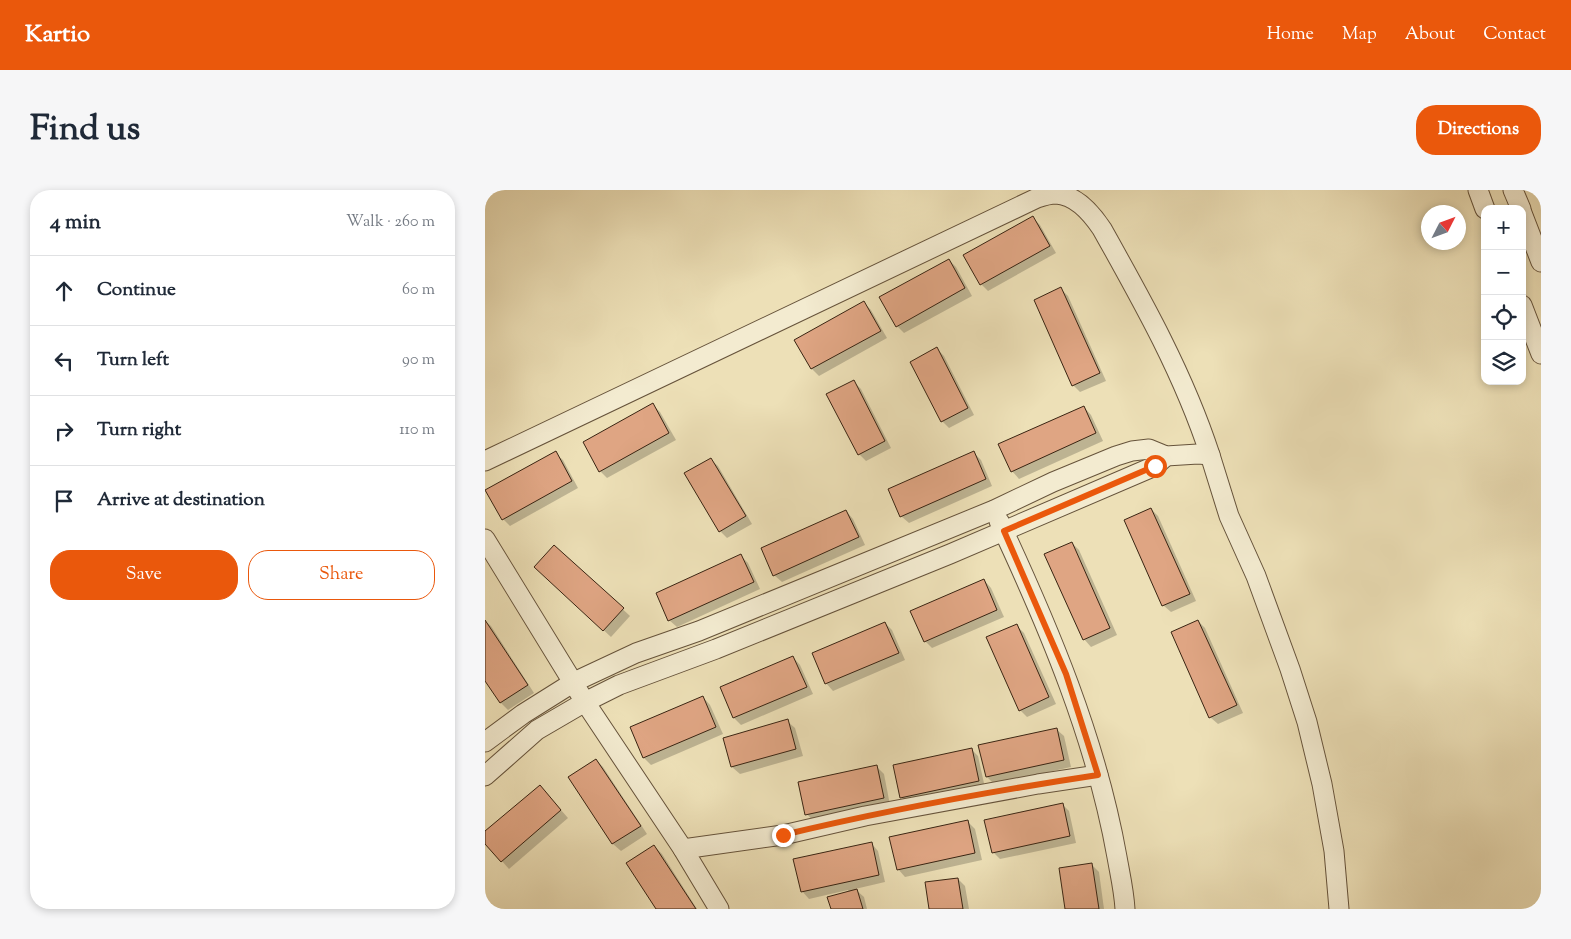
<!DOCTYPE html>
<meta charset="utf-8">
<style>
body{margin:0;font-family:"Sorts Mill Goudy",serif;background:#f6f6f7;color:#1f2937}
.controls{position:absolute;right:15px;top:15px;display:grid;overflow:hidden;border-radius:10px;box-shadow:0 2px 8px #0003}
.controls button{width:45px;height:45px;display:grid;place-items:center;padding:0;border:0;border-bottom:1px solid #e0e1e3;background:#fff;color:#1f2937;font:25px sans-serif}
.compass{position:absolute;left:936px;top:15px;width:45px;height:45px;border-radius:50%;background:#fff;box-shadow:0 2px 8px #0003;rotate:48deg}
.stop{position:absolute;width:15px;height:15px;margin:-11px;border:4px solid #ea580c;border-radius:50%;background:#fff}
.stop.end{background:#ea580c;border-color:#fff;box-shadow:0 1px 5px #0008}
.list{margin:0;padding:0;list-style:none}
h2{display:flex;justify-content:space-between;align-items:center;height:65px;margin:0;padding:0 20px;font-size:21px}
h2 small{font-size:16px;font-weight:400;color:#747a83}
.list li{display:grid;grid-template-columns:32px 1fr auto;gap:15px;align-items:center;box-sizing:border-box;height:70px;padding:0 20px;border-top:1px solid #e0e1e3}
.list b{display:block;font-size:19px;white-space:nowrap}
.list em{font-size:16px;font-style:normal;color:#747a83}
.actions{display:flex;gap:10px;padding:15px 20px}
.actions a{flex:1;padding:11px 0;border:1px solid #ea580c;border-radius:20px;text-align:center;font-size:18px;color:#ea580c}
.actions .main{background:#ea580c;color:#fff}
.icon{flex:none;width:28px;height:28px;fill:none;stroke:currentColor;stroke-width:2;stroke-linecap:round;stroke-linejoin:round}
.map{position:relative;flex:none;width:1056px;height:719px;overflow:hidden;border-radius:20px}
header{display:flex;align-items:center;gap:30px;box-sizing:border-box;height:70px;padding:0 25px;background:#ea580c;color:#fff}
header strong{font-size:24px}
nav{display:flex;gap:28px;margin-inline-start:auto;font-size:18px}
.intro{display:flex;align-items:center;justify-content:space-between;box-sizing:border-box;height:120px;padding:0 30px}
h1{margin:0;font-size:35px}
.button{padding:12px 22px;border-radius:20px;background:#ea580c;color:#fff;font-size:18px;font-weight:700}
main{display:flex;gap:30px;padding:0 30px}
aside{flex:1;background:#fff;border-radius:20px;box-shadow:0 2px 8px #0003}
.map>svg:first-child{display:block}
</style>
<header>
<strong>Kartio</strong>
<nav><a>Home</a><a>Map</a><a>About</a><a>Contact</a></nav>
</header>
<div class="intro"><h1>Find us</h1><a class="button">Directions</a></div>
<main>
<aside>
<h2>4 min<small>Walk · 260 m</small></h2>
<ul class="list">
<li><svg class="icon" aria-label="ahead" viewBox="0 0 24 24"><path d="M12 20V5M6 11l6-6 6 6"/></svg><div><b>Continue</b></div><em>60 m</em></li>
<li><svg class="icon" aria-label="left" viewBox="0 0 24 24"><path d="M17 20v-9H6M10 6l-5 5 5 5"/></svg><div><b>Turn left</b></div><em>90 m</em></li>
<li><svg class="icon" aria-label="right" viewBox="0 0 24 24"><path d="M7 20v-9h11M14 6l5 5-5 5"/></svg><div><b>Turn right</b></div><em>110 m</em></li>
<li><svg class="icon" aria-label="arrive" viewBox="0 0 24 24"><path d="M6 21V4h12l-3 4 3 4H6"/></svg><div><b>Arrive at destination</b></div></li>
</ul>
<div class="actions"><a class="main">Save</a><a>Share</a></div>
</aside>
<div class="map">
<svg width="1056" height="719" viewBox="0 0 1056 719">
<rect width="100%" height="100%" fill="#ede0b7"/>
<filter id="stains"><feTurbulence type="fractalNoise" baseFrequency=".004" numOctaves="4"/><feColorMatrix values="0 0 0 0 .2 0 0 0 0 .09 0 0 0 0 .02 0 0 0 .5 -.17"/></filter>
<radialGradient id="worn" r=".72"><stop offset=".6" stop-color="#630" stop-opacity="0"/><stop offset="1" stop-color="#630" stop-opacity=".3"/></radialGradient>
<g fill="#0003">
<path d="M548 28 555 35 571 63 503 101 496 94Z"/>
<path d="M464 70 471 77 487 106 419 143 412 136Z"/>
<path d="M576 99 583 106 621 191 595 202 588 195Z"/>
<path d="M379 113 386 120 402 148 334 186 327 179 311 151Z"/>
<path d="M452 159 459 166 489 225 464 238 457 231Z"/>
<path d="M369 192 376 199 406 258 381 271 374 264Z"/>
<path d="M168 215 175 222 191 250 122 288 115 281Z"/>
<path d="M599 217 606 225 618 251 534 289 527 281Z"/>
<path d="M488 262 496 270 507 296 424 333 416 326Z"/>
<path d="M70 263 78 270 93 298 25 336 18 329Z"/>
<path d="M225 269 233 276 267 334 242 348 235 341Z"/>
<path d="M666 319 673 326 711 411 686 422 678 415Z"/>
<path d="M361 321 368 329 380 355 297 392 289 385Z"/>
<path d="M587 353 594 360 632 445 606 457 599 449Z"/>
<path d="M70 356 145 426 126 447 58 384Z"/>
<path d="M256 366 263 373 275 399 192 437 184 430Z"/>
<path d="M499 390 506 398 519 427 447 458 440 451Z"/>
<path d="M0 431 6 436 49 503 23 520 16 513 0 489Z"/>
<path d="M713 431 720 438 758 523 733 534 725 527Z"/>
<path d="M400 433 407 440 420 470 348 501 341 493Z"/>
<path d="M531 435 539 443 571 514 542 527 535 520Z"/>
<path d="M308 467 315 475 328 504 256 535 249 528 236 498Z"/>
<path d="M218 507 225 515 238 544 166 575 159 568 146 538Z"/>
<path d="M302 531 310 538 318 566 255 584 247 577Z"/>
<path d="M571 539 579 546 586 577 509 594 502 587Z"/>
<path d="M486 559 493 566 500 598 424 614 416 607Z"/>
<path d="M111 570 118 577 162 644 136 661 128 654 85 587Z"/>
<path d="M391 576 399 584 405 615 329 632 322 624Z"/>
<path d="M62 604 83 628 24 679 0 652V643Z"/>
<path d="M577 614 584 621 591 653 515 669 508 662Z"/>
<path d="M482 631 490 639 497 670 420 687 413 679Z"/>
<path d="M386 653 393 661 400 692 370 699 379 707 382 719H347L364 702 363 700 324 709 317 701Z"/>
<path d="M169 656 177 664 212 719H173Z"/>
<path d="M607 675 614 682 619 719H581Z"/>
<path d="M473 689 480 696 484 719H445Z"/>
</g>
<g fill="#dfa583" stroke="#392412">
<path d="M548 26 565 56 495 95 478 65Z"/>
<path d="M464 69 480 98 411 137 394 107Z"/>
<path d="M576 97 615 183 587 196 549 110Z"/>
<path d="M379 111 396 141 326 179 309 150Z"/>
<path d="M452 157 483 218 456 232 425 172Z"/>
<path d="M369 190 400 251 373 265 341 204Z"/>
<path d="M168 213 184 243 114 282 98 252Z"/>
<path d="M599 216 611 243 526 282 513 254Z"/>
<path d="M71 261 87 291 17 330 0 300Z"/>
<path d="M489 261 501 289 415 327 403 299Z"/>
<path d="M226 268 261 326 234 342 199 283Z"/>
<path d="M666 318 705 404 677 416 639 330Z"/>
<path d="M361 320 374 347 288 386 276 358Z"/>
<path d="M587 352 625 438 598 450 559 364Z"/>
<path d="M69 355 139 418 118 441 49 377Z"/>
<path d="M256 364 269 392 183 431 171 403Z"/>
<path d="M499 389 512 420 439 452 425 421Z"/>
<path d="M0 430 43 495 15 513 0 491Z"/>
<path d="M713 430 752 515 724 528 686 442Z"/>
<path d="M400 432 414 463 340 494 327 463Z"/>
<path d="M532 434 564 507 534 521 501 447Z"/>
<path d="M308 466 322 497 248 528 235 497Z"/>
<path d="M218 506 231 537 158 568 145 537Z"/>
<path d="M303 529 311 559 246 577 238 548Z"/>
<path d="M572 538 579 570 501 587 493 555Z"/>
<path d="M487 558 494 591 415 608 408 575Z"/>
<path d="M111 569 156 636 127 654 83 587Z"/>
<path d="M392 575 399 608 320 625 313 592Z"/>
<path d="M55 595 76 620 16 672 0 654V641Z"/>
<path d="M578 613 585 646 507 663 499 630Z"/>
<path d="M483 630 490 663 412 680 404 647Z"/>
<path d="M387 652 394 685 316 702 308 669Z"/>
<path d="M169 655 211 719H171L141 673Z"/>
<path d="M607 673 614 719H580L574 678Z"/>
<path d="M473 688 478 719H444L440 692Z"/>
<path d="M372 699 378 719H346L342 707Z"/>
</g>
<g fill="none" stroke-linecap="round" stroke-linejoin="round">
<defs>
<g id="minor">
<path d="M993 0 1000 19"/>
<path d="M1028 0 1036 19"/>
<path d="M1037 23 1056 72"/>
<path d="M1037 115 1056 164"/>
<path d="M0 271 552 8C558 6 565 4 571 4 591 5 607 24 617 39 658 112 699 185 725 265"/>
<path d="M514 331C564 438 611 549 632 667 635 684 639 701 640 719"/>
<path d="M0 349 100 512 198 659 234 719"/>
<path d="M0 552 38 524 89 492 151 463 214 441 509 320 568 292 631 266 647 261 664 259 681 266 713 264 725 265 744 326 771 386 805 479 822 532 837 594 849 661 854 719"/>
<path d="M0 586 52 540 100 512 134 495 231 459 465 364 670 276 681 266"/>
<path d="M198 659 298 645 380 626 553 594 613 585"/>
</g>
</defs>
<use href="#minor" stroke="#66533b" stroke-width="21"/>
<use href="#minor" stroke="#f3ebd0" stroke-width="19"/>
</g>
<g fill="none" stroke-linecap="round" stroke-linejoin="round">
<path stroke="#ea580c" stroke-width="6" d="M298 645C402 620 507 601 613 585L581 484 519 341 670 276"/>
</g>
<rect width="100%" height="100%" filter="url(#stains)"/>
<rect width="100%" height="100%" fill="url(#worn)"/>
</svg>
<div class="controls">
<button>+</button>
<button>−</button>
<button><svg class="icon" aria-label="locate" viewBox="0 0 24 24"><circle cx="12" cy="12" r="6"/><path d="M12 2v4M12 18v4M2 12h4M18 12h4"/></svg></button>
<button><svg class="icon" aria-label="layers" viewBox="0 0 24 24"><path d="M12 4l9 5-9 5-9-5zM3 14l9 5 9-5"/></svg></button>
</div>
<svg class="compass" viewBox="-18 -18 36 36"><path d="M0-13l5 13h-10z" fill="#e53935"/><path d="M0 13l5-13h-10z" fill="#747a83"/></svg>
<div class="stop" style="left:670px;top:276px"></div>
<div class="stop end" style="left:298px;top:645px"></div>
</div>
</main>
